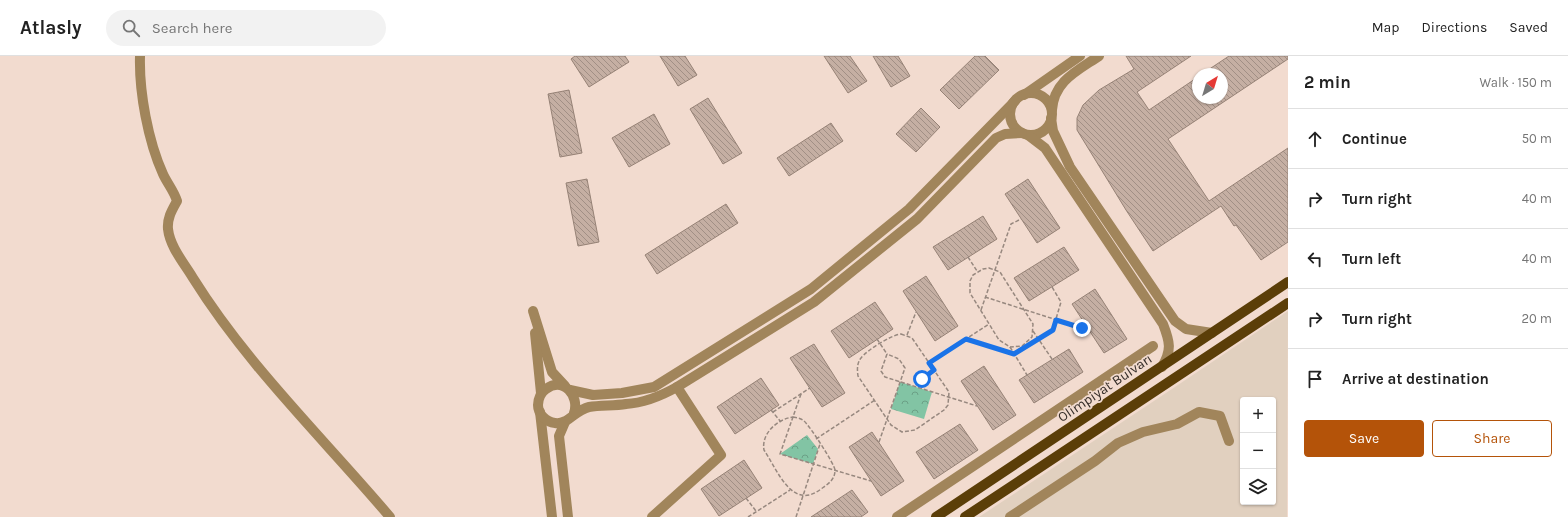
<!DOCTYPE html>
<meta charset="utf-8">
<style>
body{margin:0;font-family:Karla,sans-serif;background:#f2f2f2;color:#222}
.controls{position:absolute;right:12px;bottom:12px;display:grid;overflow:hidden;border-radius:4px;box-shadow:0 1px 3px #0004}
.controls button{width:36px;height:36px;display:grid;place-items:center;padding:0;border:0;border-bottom:1px solid #e0e0e0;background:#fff;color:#222;font:20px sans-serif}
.compass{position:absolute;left:1192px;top:12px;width:36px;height:36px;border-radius:50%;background:#fff;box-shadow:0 1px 3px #0004;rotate:38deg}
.stop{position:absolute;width:12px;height:12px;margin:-9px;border:3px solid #1a73e8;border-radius:50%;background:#fff}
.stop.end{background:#1a73e8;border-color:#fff;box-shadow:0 1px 4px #0008}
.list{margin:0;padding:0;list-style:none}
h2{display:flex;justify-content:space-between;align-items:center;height:52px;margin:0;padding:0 16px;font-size:17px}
h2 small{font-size:13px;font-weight:400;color:#767676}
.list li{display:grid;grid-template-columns:26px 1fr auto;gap:12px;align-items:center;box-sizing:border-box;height:60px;padding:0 16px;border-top:1px solid #e0e0e0}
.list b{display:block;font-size:15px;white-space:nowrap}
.list em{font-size:13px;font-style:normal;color:#767676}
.actions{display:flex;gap:8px;padding:12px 16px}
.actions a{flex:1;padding:9px 0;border:1px solid #b45309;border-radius:4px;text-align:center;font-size:14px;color:#b45309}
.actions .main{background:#b45309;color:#fff}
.icon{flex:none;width:22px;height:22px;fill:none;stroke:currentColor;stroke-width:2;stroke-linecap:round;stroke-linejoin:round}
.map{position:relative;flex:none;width:1288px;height:461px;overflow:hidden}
header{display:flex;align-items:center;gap:24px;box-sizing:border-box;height:56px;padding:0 20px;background:#fff;border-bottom:1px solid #e0e0e0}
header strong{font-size:19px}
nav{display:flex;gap:22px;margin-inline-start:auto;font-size:14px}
.search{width:280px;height:36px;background:#f2f2f2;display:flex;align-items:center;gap:10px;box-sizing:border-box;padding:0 14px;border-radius:22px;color:#767676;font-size:15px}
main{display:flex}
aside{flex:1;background:#fff}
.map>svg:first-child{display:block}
</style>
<header>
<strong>Atlasly</strong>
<div class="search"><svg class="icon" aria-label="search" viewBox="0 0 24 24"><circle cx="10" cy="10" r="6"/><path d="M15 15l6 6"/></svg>Search here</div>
<nav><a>Map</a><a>Directions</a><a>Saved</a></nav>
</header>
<main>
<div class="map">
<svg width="1288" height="461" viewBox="0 0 1288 461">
<defs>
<pattern id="park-crowns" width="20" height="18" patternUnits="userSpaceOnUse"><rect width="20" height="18" fill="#82c4a4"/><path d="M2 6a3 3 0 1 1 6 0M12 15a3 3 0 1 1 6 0" fill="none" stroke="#6ba086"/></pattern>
<pattern id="building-back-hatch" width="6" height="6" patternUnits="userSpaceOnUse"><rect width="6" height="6" fill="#c5afa3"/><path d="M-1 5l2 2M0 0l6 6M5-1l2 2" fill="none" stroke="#a18f85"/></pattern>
</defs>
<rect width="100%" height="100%" fill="#f2dbcf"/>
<path fill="#e1d0bf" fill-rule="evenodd" d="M1288 255 1287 461H979L1172 333ZM1243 344H1273V446H1243Z"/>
<g fill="url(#park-crowns)">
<path d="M900 326 932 336 924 363 891 353Z"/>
<path d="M807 379 818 393 813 408 780 398Z"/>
</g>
<g fill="url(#building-back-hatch)" stroke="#968276">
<path d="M575 0H625L629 6 589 31 571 3Z"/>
<path d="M660 0H685L697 19 678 30Z"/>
<path d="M824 0H850L867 25 848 37Z"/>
<path d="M873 0H898L910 20 891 31Z"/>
<path d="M975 0H985L999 14 959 53 940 34Z"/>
<path d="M1126 0H1191L1137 36 1149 54 1198 21V42H1222V18H1202L1229 0H1288V3L1168 83 1209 145 1288 92V186L1261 204 1236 169 1234 170 1221 150 1153 195 1126 154 1077 74V62L1083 49 1099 34 1134 13Z"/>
<path d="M569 34 582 97 560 101 548 38Z"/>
<path d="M708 42 742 97 723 108 690 53Z"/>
<path d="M921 52 940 71 916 96 896 78Z"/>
<path d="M654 58 670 88 629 111 612 82Z"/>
<path d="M831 67 843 85 789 120 777 102Z"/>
<path d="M587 123 599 186 578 190 566 127Z"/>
<path d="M1028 123 1060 172 1037 187 1005 138Z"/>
<path d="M726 148 738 167 657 218 645 199Z"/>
<path d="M983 160 997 183 948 214 933 191Z"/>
<path d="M1064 191 1079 214 1029 245 1014 222Z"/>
<path d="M926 220 958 270 935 285 903 235Z"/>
<path d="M1095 233 1127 283 1104 297 1072 248Z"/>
<path d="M875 246 893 273 849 302 831 275Z"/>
<path d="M814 288 845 337 822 351 790 302Z"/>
<path d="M1069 293 1083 316 1034 347 1019 324Z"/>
<path d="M984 310 1016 359 993 374 961 325Z"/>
<path d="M761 322 779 349 735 378 717 351Z"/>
<path d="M960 368 978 394 934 423 916 396Z"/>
<path d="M872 376 904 425 881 440 849 391Z"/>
<path d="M744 404 762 432 719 460 701 433Z"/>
<path d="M852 434 868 456 861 461H811Z"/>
</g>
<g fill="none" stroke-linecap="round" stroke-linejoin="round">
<g stroke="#97887f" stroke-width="1.5" stroke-dasharray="4 2" stroke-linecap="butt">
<path d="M968 201 977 215"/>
<path d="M989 212 1000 216 1033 268 1032 281 1022 290 1010 291 999 284 970 237V225L973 219 983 213Z"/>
<path d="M985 241 1082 272 1086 270"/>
<path d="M981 254 1011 168 1021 163"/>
<path d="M1033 275 1052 303"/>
<path d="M901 278 912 282 949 336 948 349 944 354 915 374 902 376 891 369 858 320C857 313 857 307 861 302 867 294 891 279 901 278Z"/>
<path d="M907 279 916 256"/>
<path d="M877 283 887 298 881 315 885 321 977 350"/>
<path d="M966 283 1014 298 1053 273 1061 246 1052 231"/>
<path d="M1010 291 1027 319"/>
<path d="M929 307 989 268"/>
<path d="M919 331 922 323 934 314"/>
<path d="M801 338 780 398 871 425"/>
<path d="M771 354 781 366"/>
<path d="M773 356 810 332"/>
<path d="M793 361C797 362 801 362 804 365 810 370 835 409 835 414 835 424 828 428 821 433 792 455 778 415 764 394 761 378 777 363 793 361Z"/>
<path d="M816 383 875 344"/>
<path d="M879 386 905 312 899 303 887 298"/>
<path d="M746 442 756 455"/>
<path d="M748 461 790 434"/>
<path d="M796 461 820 388"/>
</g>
<g stroke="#a1855b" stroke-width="10">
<path d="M140 0C139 36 148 85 163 118 167 127 174 135 177 145 172 154 167 162 168 173 170 191 184 207 193 222 248 310 323 382 390 461"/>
<circle cx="1031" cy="58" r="21"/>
<path d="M1024 39 1080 0"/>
<path d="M1052 54C1054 25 1077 15 1099 0"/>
<path d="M1051 62 1053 75 1070 111 1175 265 1186 273 1212 277"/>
<path d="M1028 79 1045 92 1163 268C1170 286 1172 294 1162 311"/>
<path d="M533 255 552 316 565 330"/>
<path d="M535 277 541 337"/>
<path d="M570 334 593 339 622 337 654 331 811 233 909 153 1015 45"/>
<path d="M540 356 552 461"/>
<path d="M574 357C580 340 563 320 546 333 541 336 538 343 538 349 538 358 546 366 555 367 568 369 575 354 589 351 601 349 614 350 626 348 645 347 661 340 677 331L814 246 917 163 996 82 1005 78 1022 77"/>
<path d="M565 366 559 380 568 461"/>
<path d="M652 461 721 399 677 331"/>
<path d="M897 461 1153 290"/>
<path d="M1010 461 1095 405 1118 387 1143 376 1177 368 1199 356 1220 360 1229 385"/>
</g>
<g stroke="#5b3e08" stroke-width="10">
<path d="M936 461 1288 226"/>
<path d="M965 461 1288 247"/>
</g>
</g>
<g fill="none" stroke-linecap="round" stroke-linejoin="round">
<path stroke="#1a73e8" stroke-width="5" d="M922 323 934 314 929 307 966 283 1014 298 1053 274 1056 264 1082 272"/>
</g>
<g text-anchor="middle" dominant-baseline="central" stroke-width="3.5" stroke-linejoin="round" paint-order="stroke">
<g font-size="14" fill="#362e29" stroke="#f2dbcf">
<text transform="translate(1105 332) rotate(-34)">Olimpiyat Bulvarı</text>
</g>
</g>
</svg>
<div class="controls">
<button>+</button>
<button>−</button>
<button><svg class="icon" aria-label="layers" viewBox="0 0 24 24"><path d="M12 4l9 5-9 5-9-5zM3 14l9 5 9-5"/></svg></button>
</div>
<svg class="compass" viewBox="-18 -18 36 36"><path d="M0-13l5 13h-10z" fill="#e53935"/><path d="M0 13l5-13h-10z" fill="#767676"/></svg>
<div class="stop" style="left:922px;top:323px"></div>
<div class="stop end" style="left:1082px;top:272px"></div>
</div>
<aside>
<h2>2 min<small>Walk · 150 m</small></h2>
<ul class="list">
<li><svg class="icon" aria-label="ahead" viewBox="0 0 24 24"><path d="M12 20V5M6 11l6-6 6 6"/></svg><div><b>Continue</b></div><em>50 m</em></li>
<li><svg class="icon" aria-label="right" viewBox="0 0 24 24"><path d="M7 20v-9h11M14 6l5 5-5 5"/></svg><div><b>Turn right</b></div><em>40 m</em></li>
<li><svg class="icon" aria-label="left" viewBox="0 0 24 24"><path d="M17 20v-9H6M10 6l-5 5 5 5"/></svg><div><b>Turn left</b></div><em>40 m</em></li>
<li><svg class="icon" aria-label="right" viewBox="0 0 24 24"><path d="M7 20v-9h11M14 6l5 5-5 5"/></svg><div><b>Turn right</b></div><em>20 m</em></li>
<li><svg class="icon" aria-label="arrive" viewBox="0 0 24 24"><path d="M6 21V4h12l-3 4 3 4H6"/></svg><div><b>Arrive at destination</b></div></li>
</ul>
<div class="actions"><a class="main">Save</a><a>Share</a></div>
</aside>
</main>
